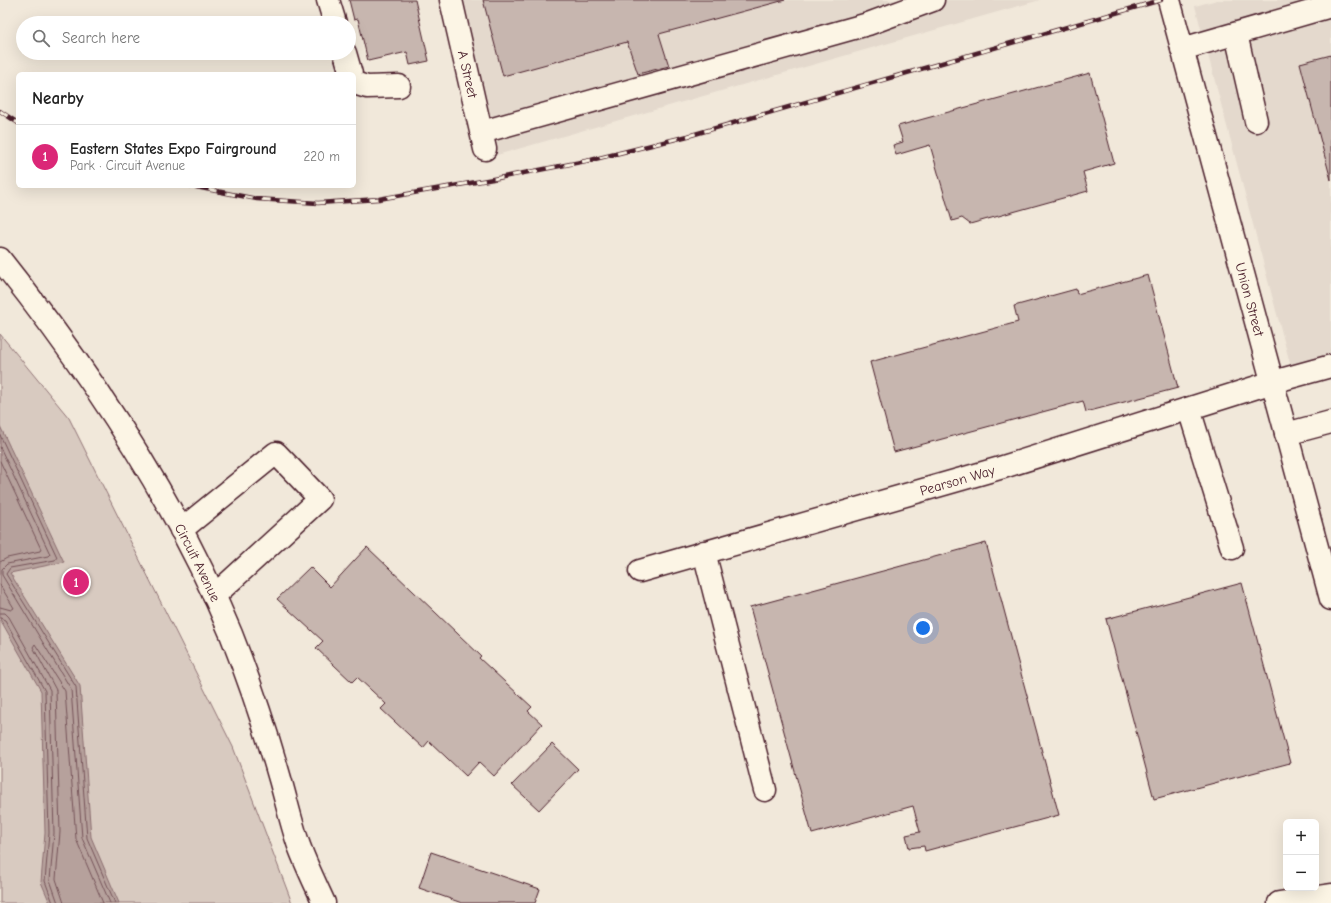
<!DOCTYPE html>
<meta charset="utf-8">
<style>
body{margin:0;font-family:"Comic Neue",sans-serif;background:#f6f6f6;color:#222}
.controls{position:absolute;right:12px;bottom:12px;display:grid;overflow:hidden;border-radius:6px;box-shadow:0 4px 16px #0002}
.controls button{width:36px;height:36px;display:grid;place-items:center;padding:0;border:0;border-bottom:1px solid #e0e0e0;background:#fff;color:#222;font:20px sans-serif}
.you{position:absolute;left:923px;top:628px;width:14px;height:14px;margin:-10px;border:3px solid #fff;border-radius:50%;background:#1a73e8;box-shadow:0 0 0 6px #1a73e833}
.badge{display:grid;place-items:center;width:26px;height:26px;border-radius:50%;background:#db2777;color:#fff;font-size:13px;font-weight:700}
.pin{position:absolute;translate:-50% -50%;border:2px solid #fff;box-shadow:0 1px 4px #0006}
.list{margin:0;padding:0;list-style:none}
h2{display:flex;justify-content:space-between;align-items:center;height:52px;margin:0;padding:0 16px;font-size:17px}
h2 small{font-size:13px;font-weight:400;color:#767676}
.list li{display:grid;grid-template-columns:26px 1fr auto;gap:12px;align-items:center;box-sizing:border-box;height:64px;padding:0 16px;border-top:1px solid #e0e0e0}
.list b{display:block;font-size:15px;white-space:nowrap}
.list p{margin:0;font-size:13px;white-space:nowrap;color:#767676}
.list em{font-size:13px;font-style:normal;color:#767676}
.icon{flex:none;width:22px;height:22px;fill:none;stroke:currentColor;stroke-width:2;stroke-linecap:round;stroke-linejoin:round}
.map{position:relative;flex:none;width:1331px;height:903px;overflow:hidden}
.search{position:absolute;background:#fff;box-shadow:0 4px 16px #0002;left:16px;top:16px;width:340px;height:44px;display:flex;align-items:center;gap:10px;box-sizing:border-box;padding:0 14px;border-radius:22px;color:#767676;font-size:15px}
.panel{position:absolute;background:#fff;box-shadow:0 4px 16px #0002;left:16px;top:72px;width:340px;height:116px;border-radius:6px}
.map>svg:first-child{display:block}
</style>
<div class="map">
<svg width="1331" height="903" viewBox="0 0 1331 903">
<rect width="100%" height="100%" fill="#f1e8da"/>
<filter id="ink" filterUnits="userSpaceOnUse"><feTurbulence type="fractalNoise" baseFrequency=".025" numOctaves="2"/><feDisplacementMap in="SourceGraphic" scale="8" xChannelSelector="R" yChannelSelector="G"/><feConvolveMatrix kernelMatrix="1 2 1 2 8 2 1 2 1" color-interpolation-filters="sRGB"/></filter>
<g filter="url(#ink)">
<g fill="#e4d9cd">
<path d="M463 0H1040L497 155Z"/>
<path d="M1217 0H1331V377L1296 386 1195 6Z"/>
</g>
<path fill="#d8cac0" stroke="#917476" d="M0 334 69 418 233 747 292 903H0Z"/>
<path fill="#b6a19c" stroke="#8b6d6f" d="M0 426 64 562 10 573 80 686 91 837 119 903H50L41 882 45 833 41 691 0 619Z"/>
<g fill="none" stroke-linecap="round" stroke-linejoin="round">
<g stroke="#755358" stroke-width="1">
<path d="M0 435 57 557 55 560 10 568 6 574 76 687 87 838 115 903"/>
<path d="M0 447 50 554 48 556 7 564 2 569V575L71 689 82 838 110 903"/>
<path d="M0 461 41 549 40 551 7 558 0 562"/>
<path d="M0 585 14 608 11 610 0 607"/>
<path d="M0 613H5L9 617 50 690 54 833 50 880 58 903"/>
<path d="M0 618 5 620 45 691 49 833 45 881 53 903"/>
<path d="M64 903 56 879 60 832 56 690 33 647 35 644 65 691 76 839 103 903"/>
</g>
</g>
<g fill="#c7b6af" stroke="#4a1f2b">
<path d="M349 0H415L429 61 410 65 407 52 368 61 358 19 354 20Z"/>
<path d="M483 0H785L659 34 669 66 638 74 627 42 503 76Z"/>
<path d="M1331 55V180L1300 63Z"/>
<path d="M1090 73 1114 163 1083 172 1088 191 970 224 962 218 952 221 930 145 896 155 893 145 903 142 898 126Z"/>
<path d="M1148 275 1178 388 1086 412 1083 401 894 452 870 362 1018 322 1014 306 1076 289 1077 294Z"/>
<path d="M986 543 1059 815 925 851 924 846 909 848 906 835 920 832 913 806 812 834 750 607Z"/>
<path d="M367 547 481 656 479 658 532 707 528 711 542 724 494 776 479 762 466 776 429 741 423 748 381 709 386 704 357 677 352 682 316 648 323 641 277 599 310 567 330 587Z"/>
<path d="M1242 583 1290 763 1154 799 1106 619Z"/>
<path d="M552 744 578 769 539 810 512 785Z"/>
<path d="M431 852 540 889 535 903H462L419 888Z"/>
</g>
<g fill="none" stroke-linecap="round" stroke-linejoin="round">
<defs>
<g id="minor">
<path d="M328 0 335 23"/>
<path id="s1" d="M451 0 485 149"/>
<path id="s2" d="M1169 0 1331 599"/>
<path d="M1236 34 1256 121"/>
<path d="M1182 49 1331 6"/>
<path d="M345 53 351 74"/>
<path d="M354 83 367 87 399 86"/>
<path d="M482 132 868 24 933 0"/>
<path id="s3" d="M0 259C91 373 175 499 231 634 250 682 266 730 280 779 286 800 291 822 298 843 305 863 315 883 324 903"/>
<path d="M1189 409 1232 548"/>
<path d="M1286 434 1331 422"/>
<path d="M181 530 276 453 320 499 214 596"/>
<path d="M704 552 765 790"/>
<path id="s4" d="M640 571 1000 468 1273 382 1331 366"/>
<path d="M1279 903 1331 895"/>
</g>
</defs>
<use href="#minor" stroke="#4a1f2b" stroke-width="25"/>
<use href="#minor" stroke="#fcf5e5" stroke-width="22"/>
<defs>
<g id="rail">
<path d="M0 111 18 123"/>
<path d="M191 186 257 199 318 203 379 199 493 179 591 160 688 136 1161 0"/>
</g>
</defs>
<use href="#rail" stroke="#4a1f2b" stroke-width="4.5"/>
<use href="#rail" stroke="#fcf5e5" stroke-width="3" stroke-dasharray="9" stroke-linecap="butt"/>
</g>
</g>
<g text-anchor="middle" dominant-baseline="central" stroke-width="4" stroke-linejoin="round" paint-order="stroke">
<g font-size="14" fill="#4a1f2b" stroke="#fcf5e5">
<text stroke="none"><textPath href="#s1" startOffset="76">A Street</textPath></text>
<text stroke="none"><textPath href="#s2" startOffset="310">Union Street</textPath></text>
<text stroke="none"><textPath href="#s4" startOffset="330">Pearson Way</textPath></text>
<text stroke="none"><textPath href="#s3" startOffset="363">Circuit Avenue</textPath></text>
</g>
</g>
</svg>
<div class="controls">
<button>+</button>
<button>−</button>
</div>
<div class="you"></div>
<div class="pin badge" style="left:76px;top:582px">1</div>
<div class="search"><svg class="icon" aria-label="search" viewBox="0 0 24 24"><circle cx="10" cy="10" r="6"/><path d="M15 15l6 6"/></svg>Search here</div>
<section class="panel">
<h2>Nearby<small></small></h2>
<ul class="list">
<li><span class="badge">1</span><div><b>Eastern States Expo Fairground</b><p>Park · Circuit Avenue</p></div><em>220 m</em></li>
</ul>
</section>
</div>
